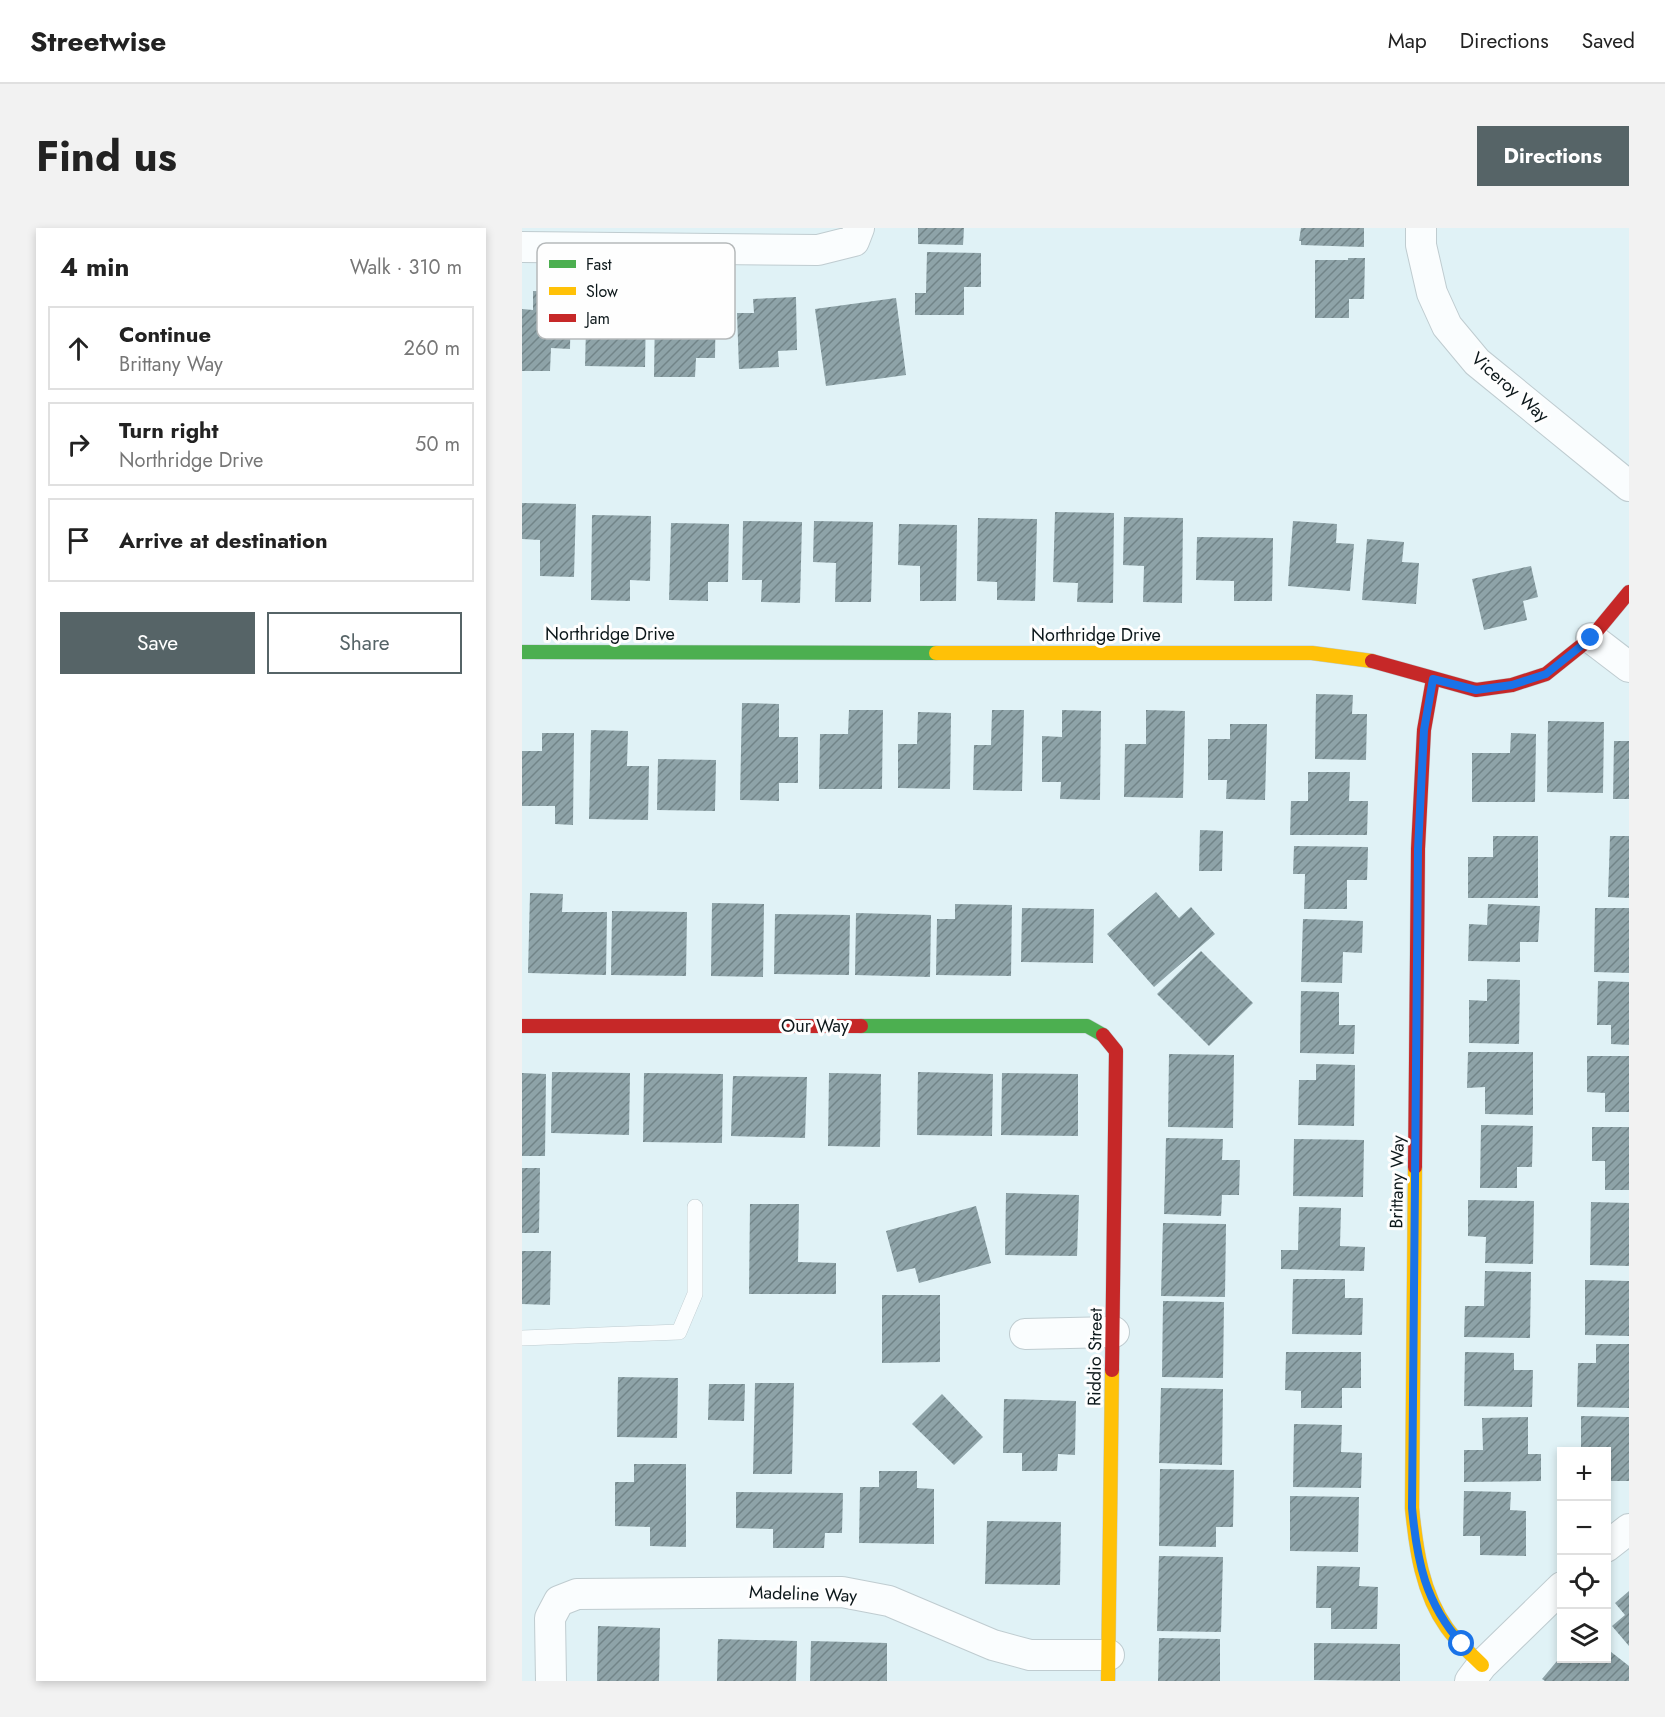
<!DOCTYPE html>
<meta charset="utf-8">
<style>
body{margin:0;font-family:Jost,sans-serif;background:#f2f2f2;color:#222}
.controls{position:absolute;right:18px;bottom:18px;display:grid;overflow:hidden;border-radius:0px;box-shadow:0 3px 9px #0003}
.controls button{width:54px;height:54px;display:grid;place-items:center;padding:0;border:0;border-bottom:2px solid #e0e0e0;background:#fff;color:#222;font:30px sans-serif}
.stop{position:absolute;width:18px;height:18px;margin:-14px;border:4px solid #1a73e8;border-radius:50%;background:#fff}
.stop.end{background:#1a73e8;border-color:#fff;box-shadow:0 2px 6px #0008}
.list{margin:0;padding:0;list-style:none}
h2{display:flex;justify-content:space-between;align-items:center;height:78px;margin:0;padding:0 24px;font-size:26px}
h2 small{font-size:20px;font-weight:400;color:#767676}
.list li{display:grid;grid-template-columns:39px 1fr auto;gap:18px;align-items:center;box-sizing:border-box;height:84px;margin:0 12px 12px;padding:0 12px;border:2px solid #e0e0e0;border-radius:0px}
.list b{display:block;font-size:22px;white-space:nowrap}
.list p{margin:0;font-size:20px;white-space:nowrap;color:#767676}
.list em{font-size:20px;font-style:normal;color:#767676}
.actions{display:flex;gap:12px;padding:18px 24px}
.actions a{flex:1;padding:14px 0;border:2px solid #566467;border-radius:0px;text-align:center;font-size:21px;color:#566467}
.actions .main{background:#566467;color:#fff}
.icon{flex:none;width:33px;height:33px;fill:none;stroke:currentColor;stroke-width:2;stroke-linecap:round;stroke-linejoin:round}
.map{position:relative;flex:none;width:1107px;height:1453px;overflow:hidden;border-radius:0px}
header{display:flex;align-items:center;gap:36px;box-sizing:border-box;height:84px;padding:0 30px;background:#fff;border-bottom:2px solid #e0e0e0}
header strong{font-size:28px}
nav{display:flex;gap:33px;margin-inline-start:auto;font-size:21px}
.intro{display:flex;align-items:center;justify-content:space-between;box-sizing:border-box;height:144px;padding:0 36px}
h1{margin:0;font-size:42px}
.button{padding:15px 27px;border-radius:0px;background:#566467;color:#fff;font-size:21px;font-weight:700}
main{display:flex;gap:36px;padding:0 36px}
aside{flex:1;background:#fff;border-radius:0px;box-shadow:0 3px 9px #0003}
.map>svg:first-child{display:block}
</style>
<header>
<strong>Streetwise</strong>
<nav><a>Map</a><a>Directions</a><a>Saved</a></nav>
</header>
<div class="intro"><h1>Find us</h1><a class="button">Directions</a></div>
<main>
<aside>
<h2>4 min<small>Walk · 310 m</small></h2>
<ul class="list">
<li><svg class="icon" aria-label="ahead" viewBox="0 0 24 24"><path d="M12 20V5M6 11l6-6 6 6"/></svg><div><b>Continue</b><p>Brittany Way</p></div><em>260 m</em></li>
<li><svg class="icon" aria-label="right" viewBox="0 0 24 24"><path d="M7 20v-9h11M14 6l5 5-5 5"/></svg><div><b>Turn right</b><p>Northridge Drive</p></div><em>50 m</em></li>
<li><svg class="icon" aria-label="arrive" viewBox="0 0 24 24"><path d="M6 21V4h12l-3 4 3 4H6"/></svg><div><b>Arrive at destination</b></div></li>
</ul>
<div class="actions"><a class="main">Save</a><a>Share</a></div>
</aside>
<div class="map">
<svg width="1107" height="1453" viewBox="0 0 1107 1453">
<defs>
<pattern id="building-hatch" width="6" height="6" patternUnits="userSpaceOnUse" patternTransform="scale(1.5)"><rect width="6" height="6" fill="#8ea3a8"/><path d="M-1 1l2-2M0 6l6-6M5 7l2-2" fill="none" stroke="#728488"/></pattern>
</defs>
<rect width="100%" height="100%" fill="#e0f2f6"/>
<g fill="url(#building-hatch)">
<path d="M396 0H442L441 17 396 16Z"/>
<path d="M779 0H842V19L779 17V13H777Z"/>
<path d="M405 24 459 25V59H442V87H393V65H404Z"/>
<path d="M826 30H843L842 71H827V90H793V32H826Z"/>
<path d="M11 63 49 64 48 121 29 120 28 143H0V81L11 82Z"/>
<path d="M65 63H85V82L124 83 123 139 63 138Z"/>
<path d="M168 65H194L193 130H174L173 149H132L133 83H167Z"/>
<path d="M274 69 275 122 256 123 257 139 217 141 215 85H232L231 71Z"/>
<path d="M374 70 384 147 304 158 293 81Z"/>
<path d="M0 275 54 276 52 349 18 348V312L0 311Z"/>
<path d="M533 284 592 285 591 375 555 374 556 355 531 354Z"/>
<path d="M70 287 129 288 128 353 108 352V373L69 372Z"/>
<path d="M602 289 661 290 660 375 621 374 622 338 601 337Z"/>
<path d="M456 290 515 291 513 373 475 372V354L455 353Z"/>
<path d="M221 293 280 294 278 375 239 374 240 352H220Z"/>
<path d="M292 293 351 294 349 374H313L314 335 291 334Z"/>
<path d="M771 293 815 296 814 315 832 316 828 363 766 358Z"/>
<path d="M149 295 207 296 206 354H186V373L147 372Z"/>
<path d="M377 296 435 297 434 373H398V338L376 337Z"/>
<path d="M675 309 751 310 750 373H712V353L674 352Z"/>
<path d="M845 311 882 314 880 334 897 335 894 376 840 372Z"/>
<path d="M1009 338 1016 369 1001 373 1005 392 962 402 950 351Z"/>
<path d="M794 466 831 467 830 486H845L844 532 793 531Z"/>
<path d="M220 475 257 476V509H276V555H257V573L218 572Z"/>
<path d="M327 482H361L360 561H297L298 506H326Z"/>
<path d="M470 482H502L500 563 451 562 452 517H469Z"/>
<path d="M540 482 579 483 578 572 538 571 539 554H520V508L540 509Z"/>
<path d="M624 482 663 483 661 570 602 569 603 516H624Z"/>
<path d="M396 484 429 485 428 561 376 560V516H395Z"/>
<path d="M1026 493 1082 494 1081 565 1025 564Z"/>
<path d="M708 496H745L743 572 704 571 705 552H686V511H708Z"/>
<path d="M69 502 106 503 105 538H127L126 592 67 591Z"/>
<path d="M20 505H52L51 597 33 596V578H0V523H20Z"/>
<path d="M989 505 1014 506 1013 574H950V525H988Z"/>
<path d="M1092 513H1107V571H1091Z"/>
<path d="M136 531 194 532 193 583 135 582Z"/>
<path d="M786 544H828L827 573H846L845 607H768L769 573H786Z"/>
<path d="M678 602 701 603 700 643H677Z"/>
<path d="M971 608H1016V670H946V629H971Z"/>
<path d="M1088 608H1107V670L1086 669Z"/>
<path d="M772 618 846 619 845 652H825V681H782L783 646H771Z"/>
<path d="M634 664 657 690 669 679 693 706 632 759 585 706Z"/>
<path d="M8 665 41 666 40 684H85L84 747 6 745Z"/>
<path d="M190 675 242 676 241 749 189 748Z"/>
<path d="M433 676 490 677 489 748 414 747 415 691H433Z"/>
<path d="M966 676 1018 678 1016 714H998V734L946 733 947 696 965 697Z"/>
<path d="M500 680 572 681 571 735 499 734Z"/>
<path d="M1073 680H1107V745L1072 744Z"/>
<path d="M90 683 165 684 164 748 89 747Z"/>
<path d="M334 685 409 687 408 749 333 747Z"/>
<path d="M253 686 328 687 327 747 252 746Z"/>
<path d="M781 691 841 693 840 725 821 724 820 755 779 754Z"/>
<path d="M679 723 731 775 687 818 635 766Z"/>
<path d="M965 751 998 752 997 816 947 815V772L965 773Z"/>
<path d="M1076 753 1107 754V817L1089 816V797H1075Z"/>
<path d="M779 763 817 764V797H833L832 826 778 825Z"/>
<path d="M946 824H1011V887L963 886V859L945 860Z"/>
<path d="M647 826 712 827 711 900 646 899Z"/>
<path d="M1065 828H1107V884H1083V865L1065 864Z"/>
<path d="M794 836 833 837 832 898 776 897 777 852H794Z"/>
<path d="M30 844 108 845 107 907 29 905Z"/>
<path d="M396 844 471 846 470 908 395 907Z"/>
<path d="M0 845 24 846 23 928H0Z"/>
<path d="M122 845 201 846 200 915 121 914Z"/>
<path d="M307 845 359 846 358 919 306 918Z"/>
<path d="M480 845 556 846V908L479 907Z"/>
<path d="M211 848 285 849 283 910 209 908Z"/>
<path d="M959 897 1011 898 1010 939H995V960H958Z"/>
<path d="M1070 899H1107V962H1083V933H1070Z"/>
<path d="M644 910 701 911 700 932H718L717 967H700L699 988 642 986Z"/>
<path d="M772 911 842 912 841 969 771 968Z"/>
<path d="M0 940H18L17 1005H0Z"/>
<path d="M484 965 557 967 555 1028 483 1027Z"/>
<path d="M946 972 1012 973 1011 1036 963 1035 964 1009 946 1008Z"/>
<path d="M1069 974 1107 975V1038L1068 1037Z"/>
<path d="M228 976H277L276 1034 314 1035V1066H227Z"/>
<path d="M454 978 469 1035 397 1055 393 1040 375 1044 364 1003Z"/>
<path d="M777 979 819 980 818 1018 843 1019 842 1043 759 1041V1022H776Z"/>
<path d="M641 995 704 996 703 1069 639 1068Z"/>
<path d="M0 1023H29L28 1077 0 1076Z"/>
<path d="M963 1043 1009 1044 1008 1110 942 1109 943 1078H962Z"/>
<path d="M771 1051H823V1070H841L840 1107 770 1106Z"/>
<path d="M1063 1052 1107 1053V1108L1063 1107Z"/>
<path d="M360 1067H418V1134L360 1135Z"/>
<path d="M641 1073 702 1074 701 1150 640 1149Z"/>
<path d="M1074 1116H1107V1180L1055 1179 1056 1135H1074Z"/>
<path d="M764 1124H839V1160H820V1180H779V1163L763 1162Z"/>
<path d="M943 1124 992 1125V1142H1011L1010 1179 942 1178Z"/>
<path d="M96 1149 156 1150 155 1210 95 1209Z"/>
<path d="M233 1155H272L270 1246H231Z"/>
<path d="M187 1156H223L222 1193 186 1192Z"/>
<path d="M639 1160 701 1161 700 1237 637 1235Z"/>
<path d="M420 1166 461 1209 432 1237 390 1196Z"/>
<path d="M482 1171 554 1173 553 1227 536 1226 535 1243H500V1225H481Z"/>
<path d="M1059 1188 1107 1189V1253H1084V1224H1059Z"/>
<path d="M1006 1189V1226H1019V1253L942 1254V1222H961L960 1190Z"/>
<path d="M772 1196 820 1197 819 1224 840 1225 839 1260 771 1259Z"/>
<path d="M112 1236H164V1319L128 1318V1299L93 1298V1254H112Z"/>
<path d="M638 1241 712 1242 711 1299H694V1319L637 1318Z"/>
<path d="M357 1243H395V1260L412 1261V1316L337 1315 338 1259H357Z"/>
<path d="M942 1263 989 1264 988 1282 1004 1283V1328L958 1327V1308H941Z"/>
<path d="M214 1264 321 1265 320 1305H303L302 1320H251V1301L214 1300Z"/>
<path d="M768 1268 837 1269 836 1324 768 1323Z"/>
<path d="M465 1293 539 1294 538 1357 463 1356Z"/>
<path d="M637 1328 701 1329 699 1404 635 1403Z"/>
<path d="M795 1338 838 1339 837 1358 856 1359 855 1401H809V1380H794Z"/>
<path d="M1107 1363V1418L1090 1398 1103 1387 1093 1375Z"/>
<path d="M76 1398 138 1400 137 1453H75Z"/>
<path d="M637 1410 698 1411V1453H636Z"/>
<path d="M196 1411 275 1413 274 1453H195Z"/>
<path d="M289 1413 365 1415V1453H288Z"/>
<path d="M792 1415 878 1416V1453L792 1452Z"/>
<path d="M1084 1420 1107 1438V1453H1023L1020 1451 1040 1427V1430H1052L1059 1436 1063 1430H1084Z"/>
</g>
<g fill="none" stroke-linecap="round" stroke-linejoin="round">
<defs>
<path id="lane" d="M0 1110 157 1104 173 1066V979"/>
<g id="street">
<path d="M899 0V17L910 65 925 98 955 134 1107 258"/>
<path d="M0 19 296 22 332 13 337 0"/>
<path d="M1069 410 1107 439"/>
<path d="M503 1106 592 1104"/>
<path d="M1084 1319 1107 1301"/>
<path d="M29 1453 28 1390 37 1373 55 1366 320 1364 367 1373 471 1417 508 1427H587"/>
<path d="M948 1453 960 1437 1040 1359"/>
</g>
<g id="fast">
<path d="M0 424 414 425"/>
<path d="M339 798H565L581 807"/>
</g>
<g id="slow">
<path d="M414 425H790L850 433"/>
<path d="M893 939 890 1280C894 1321 900 1365 925 1400 935 1414 948 1425 960 1437"/>
<path d="M586 1453 590 1142"/>
</g>
<g id="jam">
<path d="M850 433 954 462 990 457 1024 446 1069 410 1107 364"/>
<path d="M0 798H339"/>
<path d="M581 807 594 823 590 1142"/>
<path d="M893 939 896 621 902 502 911 451"/>
</g>
</defs>
<use href="#lane" stroke="#bfccd0" stroke-width="16"/>
<use href="#street" stroke="#bfccd0" stroke-width="32"/>
<use href="#fast" stroke="#bfccd0" stroke-width="15"/>
<use href="#slow" stroke="#bfccd0" stroke-width="15"/>
<use href="#jam" stroke="#bfccd0" stroke-width="15"/>
<use href="#lane" stroke="#fafdfe" stroke-width="15"/>
<use href="#street" stroke="#fafdfe" stroke-width="30"/>
<use href="#fast" stroke="#4caf50" stroke-width="14"/>
<use href="#slow" stroke="#ffc107" stroke-width="14"/>
<use href="#jam" stroke="#c62828" stroke-width="14"/>
</g>
<g fill="none" stroke-linecap="round" stroke-linejoin="round">
<path stroke="#1a73e8" stroke-width="8" d="M940 1416C903 1375 895 1333 890 1280L896 621 902 502 911 451 954 462 990 457 1024 446 1069 410"/>
</g>
<g text-anchor="middle" dominant-baseline="central" stroke-width="6" stroke-linejoin="round" paint-order="stroke">
<g font-size="18" fill="#0c171a" stroke="#fefefe">
<text transform="translate(988 159) rotate(41)">Viceroy Way</text>
<text x="88" y="406">Northridge Drive</text>
<text x="574" y="407">Northridge Drive</text>
<text x="293" y="798">Our Way</text>
<text transform="translate(875 954) rotate(-89)">Brittany Way</text>
<text transform="translate(573 1129) rotate(-89)">Riddio Street</text>
<text transform="translate(281 1366) rotate(2)">Madeline Way</text>
</g>
</g>
<rect x="15" y="15" width="198" height="96" rx="9" fill="#fefefe" stroke="#b5b9ba" stroke-width="1.5"/>
<rect x="27" y="32" width="27" height="8" fill="#4caf50"/>
<rect x="27" y="59" width="27" height="8" fill="#ffc107"/>
<rect x="27" y="86" width="27" height="8" fill="#c62828"/>
<g font-size="16" fill="#0c171a">
<text x="64" y="42">Fast</text>
<text x="64" y="69">Slow</text>
<text x="64" y="96">Jam</text>
</g>
</svg>
<div class="controls">
<button>+</button>
<button>−</button>
<button><svg class="icon" aria-label="locate" viewBox="0 0 24 24"><circle cx="12" cy="12" r="6"/><path d="M12 2v4M12 18v4M2 12h4M18 12h4"/></svg></button>
<button><svg class="icon" aria-label="layers" viewBox="0 0 24 24"><path d="M12 4l9 5-9 5-9-5zM3 14l9 5 9-5"/></svg></button>
</div>
<div class="stop" style="left:940px;top:1416px"></div>
<div class="stop end" style="left:1069px;top:410px"></div>
</div>
</main>
